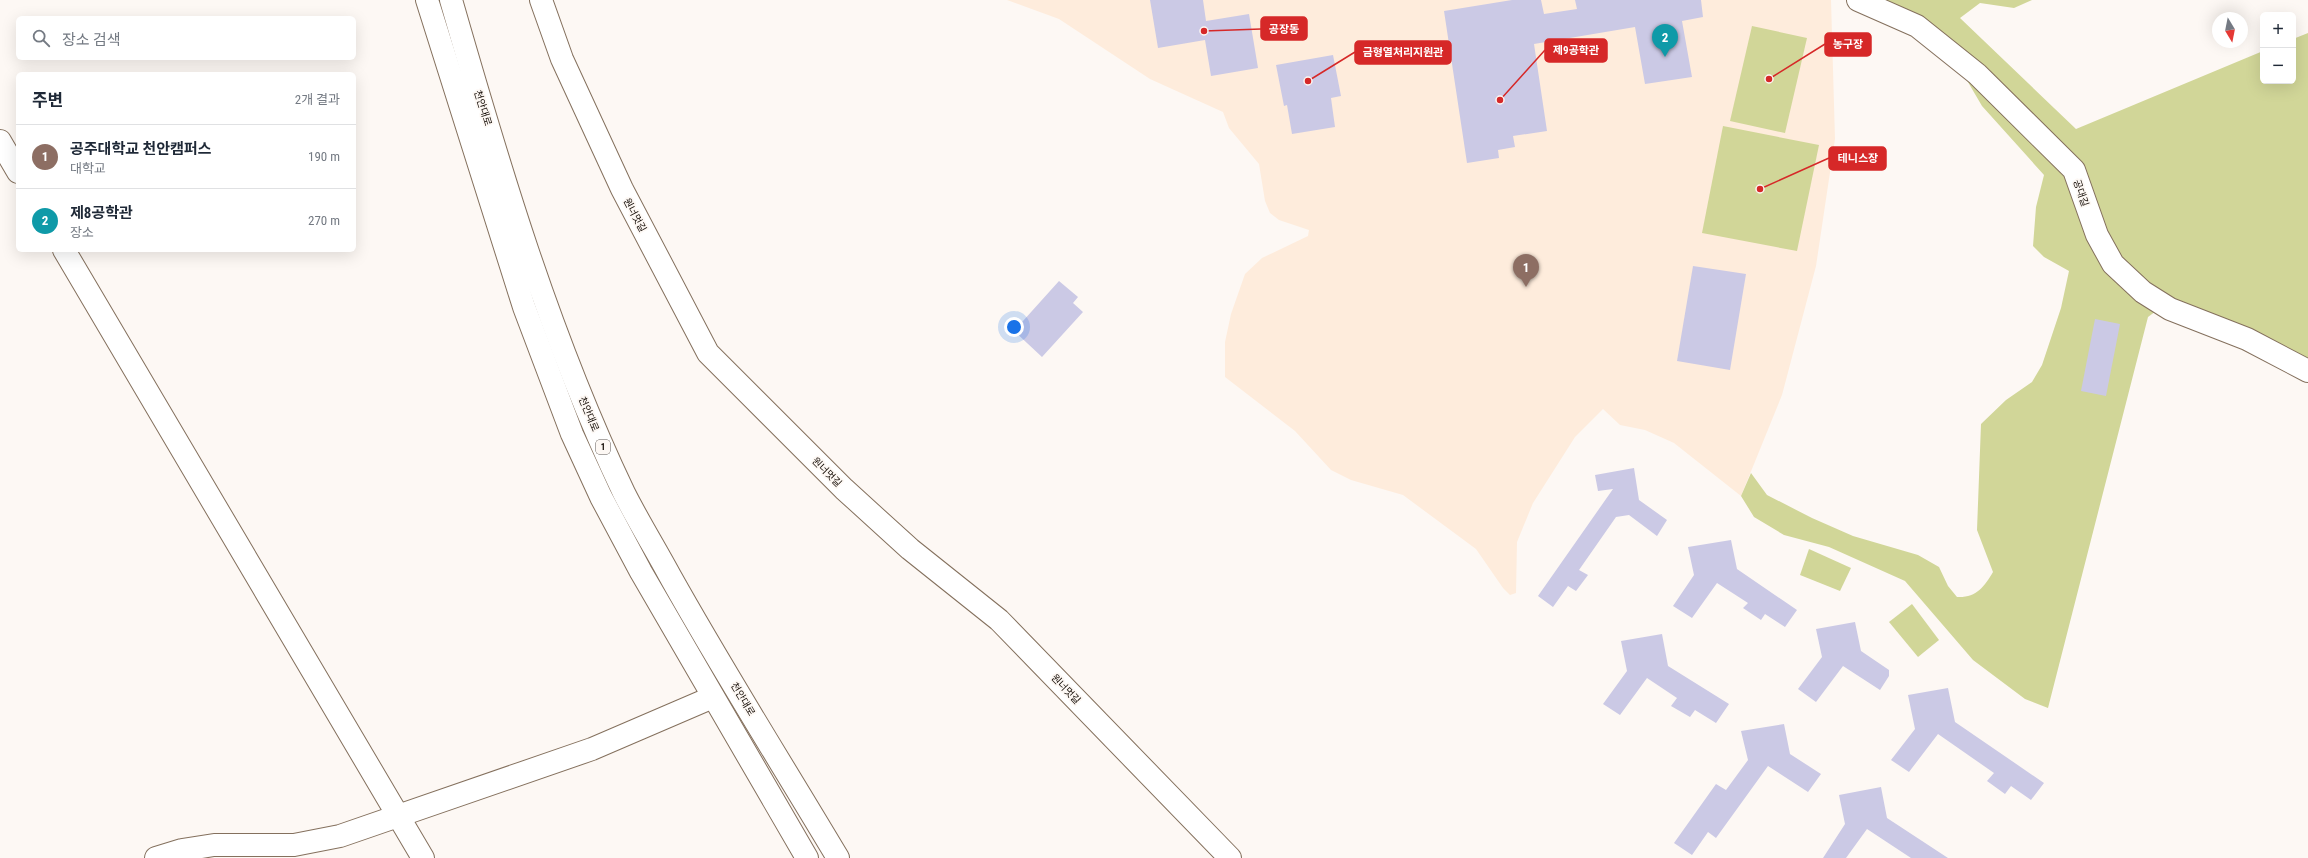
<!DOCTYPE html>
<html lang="ko">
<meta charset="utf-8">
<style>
body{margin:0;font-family:"Roboto Condensed","Noto Sans KR",sans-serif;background:#f2f2f3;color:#1f2937}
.controls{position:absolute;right:12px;top:12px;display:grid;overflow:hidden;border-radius:6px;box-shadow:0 4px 16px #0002}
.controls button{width:36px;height:36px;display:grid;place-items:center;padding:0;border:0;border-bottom:1px solid #e0e1e3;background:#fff;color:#1f2937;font:20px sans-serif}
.compass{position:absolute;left:2212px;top:12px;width:36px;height:36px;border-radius:50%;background:#fff;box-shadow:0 4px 16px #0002;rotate:170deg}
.you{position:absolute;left:1014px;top:327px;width:14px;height:14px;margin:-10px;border:3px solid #fff;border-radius:50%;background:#1a73e8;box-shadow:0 0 0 6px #1a73e833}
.badge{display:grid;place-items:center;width:26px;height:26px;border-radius:50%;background:#db2777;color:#fff;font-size:13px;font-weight:700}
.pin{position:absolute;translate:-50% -33px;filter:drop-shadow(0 1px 2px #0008)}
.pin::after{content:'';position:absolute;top:21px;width:14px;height:12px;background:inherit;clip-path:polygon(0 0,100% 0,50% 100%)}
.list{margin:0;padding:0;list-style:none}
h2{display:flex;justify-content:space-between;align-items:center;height:52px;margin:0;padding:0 16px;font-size:17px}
h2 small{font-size:13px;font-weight:400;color:#747a83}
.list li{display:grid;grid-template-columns:26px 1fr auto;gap:12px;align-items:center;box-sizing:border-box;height:64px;padding:0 16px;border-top:1px solid #e0e1e3}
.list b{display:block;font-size:15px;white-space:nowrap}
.list p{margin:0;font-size:13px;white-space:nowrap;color:#747a83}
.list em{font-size:13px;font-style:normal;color:#747a83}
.icon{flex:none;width:22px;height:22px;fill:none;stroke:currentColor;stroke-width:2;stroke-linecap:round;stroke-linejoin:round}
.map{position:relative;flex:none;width:2308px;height:858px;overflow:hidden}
.search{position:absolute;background:#fff;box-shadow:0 4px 16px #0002;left:16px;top:16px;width:340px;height:44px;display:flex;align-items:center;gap:10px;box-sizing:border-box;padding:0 14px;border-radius:6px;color:#747a83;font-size:15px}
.panel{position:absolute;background:#fff;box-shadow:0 4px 16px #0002;left:16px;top:72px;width:340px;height:180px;border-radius:6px}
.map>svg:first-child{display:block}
</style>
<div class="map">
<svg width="2308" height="858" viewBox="0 0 2308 858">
<rect width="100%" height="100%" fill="#fdf8f4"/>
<path fill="#feecdc" d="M1007 0H1831L1835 139 1816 266 1782 395 1741 496 1674 443 1645 430 1620 425 1603 409 1575 437 1533 503 1517 542 1516 593 1510 595 1503 588 1476 549 1403 495 1351 480 1331 470 1295 431 1225 377V342L1231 314 1245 274 1262 258 1308 236 1309 230 1279 220 1270 213 1265 201 1259 164 1229 128 1223 112 1150 79 1059 19Z"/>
<g fill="#d1d698">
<path d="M1871 0H2032L2014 8 1980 3 1960 18 2076 129 2263 51V81H2293V39L2308 33V365L2153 292 2112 248 2077 162Z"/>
<path d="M1752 26 1807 38 1785 133 1730 121Z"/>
<path d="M1958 65 2069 173 2076 197 2156 311 2148 317 2048 708 2025 699 1973 660 1905 581 1829 547 1784 535 1754 517 1741 496 1751 473 1767 495 1812 518 1853 536 1918 555 1939 567 1948 586 1957 597C1976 598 1984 587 1993 572L1977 530 1981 424 2006 400 2032 382 2042 365 2061 308 2069 271 2044 257 2033 246 2036 207 2044 175 1982 106Z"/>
<path d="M1723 126 1819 145 1797 251 1702 233Z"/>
<path d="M1809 549 1851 568 1840 591 1800 575Z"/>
<path d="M1912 604 1939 640 1918 657 1889 622Z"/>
</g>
<g fill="#cbc9e5">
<path d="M1150 0H1203L1206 21 1249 14 1258 68 1211 76 1205 40 1158 48Z"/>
<path d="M1512 0H1541L1544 14 1577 9 1575 0H1701L1703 17 1682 21 1692 77 1645 84 1635 27 1534 44 1547 131 1513 136 1515 147 1498 150 1499 158 1467 163 1444 11Z"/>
<path d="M1333 55 1341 96 1331 98 1335 127 1292 134 1287 105 1284 106 1276 65Z"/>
<path d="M1693 266 1746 274 1730 370 1677 361Z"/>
<path d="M1059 281 1078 297 1073 303 1083 312 1042 357 1014 331Z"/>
<path d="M2095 319 2120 324 2106 396 2081 391Z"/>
<path d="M1634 468 1639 500 1667 520 1657 536 1629 515 1616 517 1579 570 1588 575 1576 591 1568 586 1553 607 1538 596 1613 489 1598 491 1595 475Z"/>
<path d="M1731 540 1737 569 1797 610 1785 627 1765 614 1761 620 1743 608 1748 603 1717 583 1692 618 1673 606 1694 575 1688 547Z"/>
<path d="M1855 622 1861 651 1889 670V676L1880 690 1843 666 1816 702 1798 689 1822 657 1816 629Z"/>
<path d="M1662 634 1668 666 1729 704 1716 723 1695 710 1690 717 1671 706 1677 698 1647 678 1620 715 1603 704 1627 671 1621 641Z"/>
<path d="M1948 688 1955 722 2044 783 2031 800 2011 786 2005 794 1987 781 1994 773 1938 734 1909 772 1891 760 1915 729 1908 695Z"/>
<path d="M1784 724 1790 754 1821 774 1808 792 1768 766 1716 838 1708 832 1692 855 1674 843 1716 784 1726 790 1748 760 1741 731Z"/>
<path d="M1881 787 1887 818 1948 858H1911L1867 829 1846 858H1823L1845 824 1839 795Z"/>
</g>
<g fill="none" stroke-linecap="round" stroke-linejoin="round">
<defs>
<g id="minor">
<path d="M541 0 562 59 622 189 708 353 844 489 910 549 999 620 1230 858"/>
<path d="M1858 0 1917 26 1977 74 2074 170 2097 235 2113 264 2143 292 2170 309 2247 339 2308 371"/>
<path d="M0 141 18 172"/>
<path d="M64 250 423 858"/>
<path d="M156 858 182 850 214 845H294L340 836 592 749 713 697"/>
</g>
<g id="major">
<path d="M427 0 524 307 572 434 601 497 641 572 807 858"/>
<path d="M451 0C499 167 549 336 624 493 638 521 655 548 670 576 723 671 782 764 838 858"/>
</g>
</defs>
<use href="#minor" stroke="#84705d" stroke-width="24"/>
<use href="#major" stroke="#84705d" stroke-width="24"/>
<use href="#minor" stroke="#fff" stroke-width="22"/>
<use href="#major" stroke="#fff" stroke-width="22"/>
</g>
<g text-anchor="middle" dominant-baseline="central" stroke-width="3.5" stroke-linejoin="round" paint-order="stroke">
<rect fill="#fdf8f4" stroke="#58514c" stroke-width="1" x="596" y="440" width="14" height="14" rx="3"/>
<g font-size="9" font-weight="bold" fill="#120a04">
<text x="603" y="447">1</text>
</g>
<g font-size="10" fill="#120a04" stroke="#fdf8f4">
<text transform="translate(483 108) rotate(72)">천안대로</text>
<text transform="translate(2081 193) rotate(71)">공대길</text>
<text transform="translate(635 215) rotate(62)">원너멋길</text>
<text transform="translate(589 414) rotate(67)">천안대로</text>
<text transform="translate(827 472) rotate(45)">원너멋길</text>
<text transform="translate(1066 689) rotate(46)">원너멋길</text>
<text transform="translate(743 699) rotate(59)">천안대로</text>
</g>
</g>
<path fill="none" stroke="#d62828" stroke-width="1.5" d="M1204 31L1261 29M1769 79L1825 44M1500 100L1545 50M1308 81L1355 52M1760 189L1829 158"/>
<g fill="#d62828" stroke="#fdf8f4" stroke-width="1.5">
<circle cx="1204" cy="31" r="4"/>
<circle cx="1769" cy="79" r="4"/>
<circle cx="1500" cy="100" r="4"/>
<circle cx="1308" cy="81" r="4"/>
<circle cx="1760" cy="189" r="4"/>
</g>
<g fill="#d62828" stroke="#d62828" stroke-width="1.5">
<rect x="1261" y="17" width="46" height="23" rx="4"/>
<rect x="1825" y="33" width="46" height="23" rx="4"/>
<rect x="1545" y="39" width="62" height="23" rx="4"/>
<rect x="1355" y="41" width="96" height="23" rx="4"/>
<rect x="1829" y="147" width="57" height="23" rx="4"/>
</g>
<g font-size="11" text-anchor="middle" font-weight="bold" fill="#fff">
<text x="1284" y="33">공장동</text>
<text x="1848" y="48">농구장</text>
<text x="1576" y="54">제9공학관</text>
<text x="1403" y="56">금형열처리지원관</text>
<text x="1858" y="162">테니스장</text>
</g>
</svg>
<div class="controls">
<button>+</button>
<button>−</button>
</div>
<svg class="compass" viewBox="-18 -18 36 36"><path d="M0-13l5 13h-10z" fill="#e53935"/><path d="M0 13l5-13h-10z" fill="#747a83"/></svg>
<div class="you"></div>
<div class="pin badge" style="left:1526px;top:287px;background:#8d6e63">1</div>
<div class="pin badge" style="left:1665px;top:57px;background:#0f9aa8">2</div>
<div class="search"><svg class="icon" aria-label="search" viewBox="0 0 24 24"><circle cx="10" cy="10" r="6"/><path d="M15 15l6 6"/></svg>장소 검색</div>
<section class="panel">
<h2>주변<small>2개 결과</small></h2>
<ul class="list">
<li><span class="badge" style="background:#8d6e63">1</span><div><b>공주대학교 천안캠퍼스</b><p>대학교</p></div><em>190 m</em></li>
<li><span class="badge" style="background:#0f9aa8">2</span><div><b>제8공학관</b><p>장소</p></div><em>270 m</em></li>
</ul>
</section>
</div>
